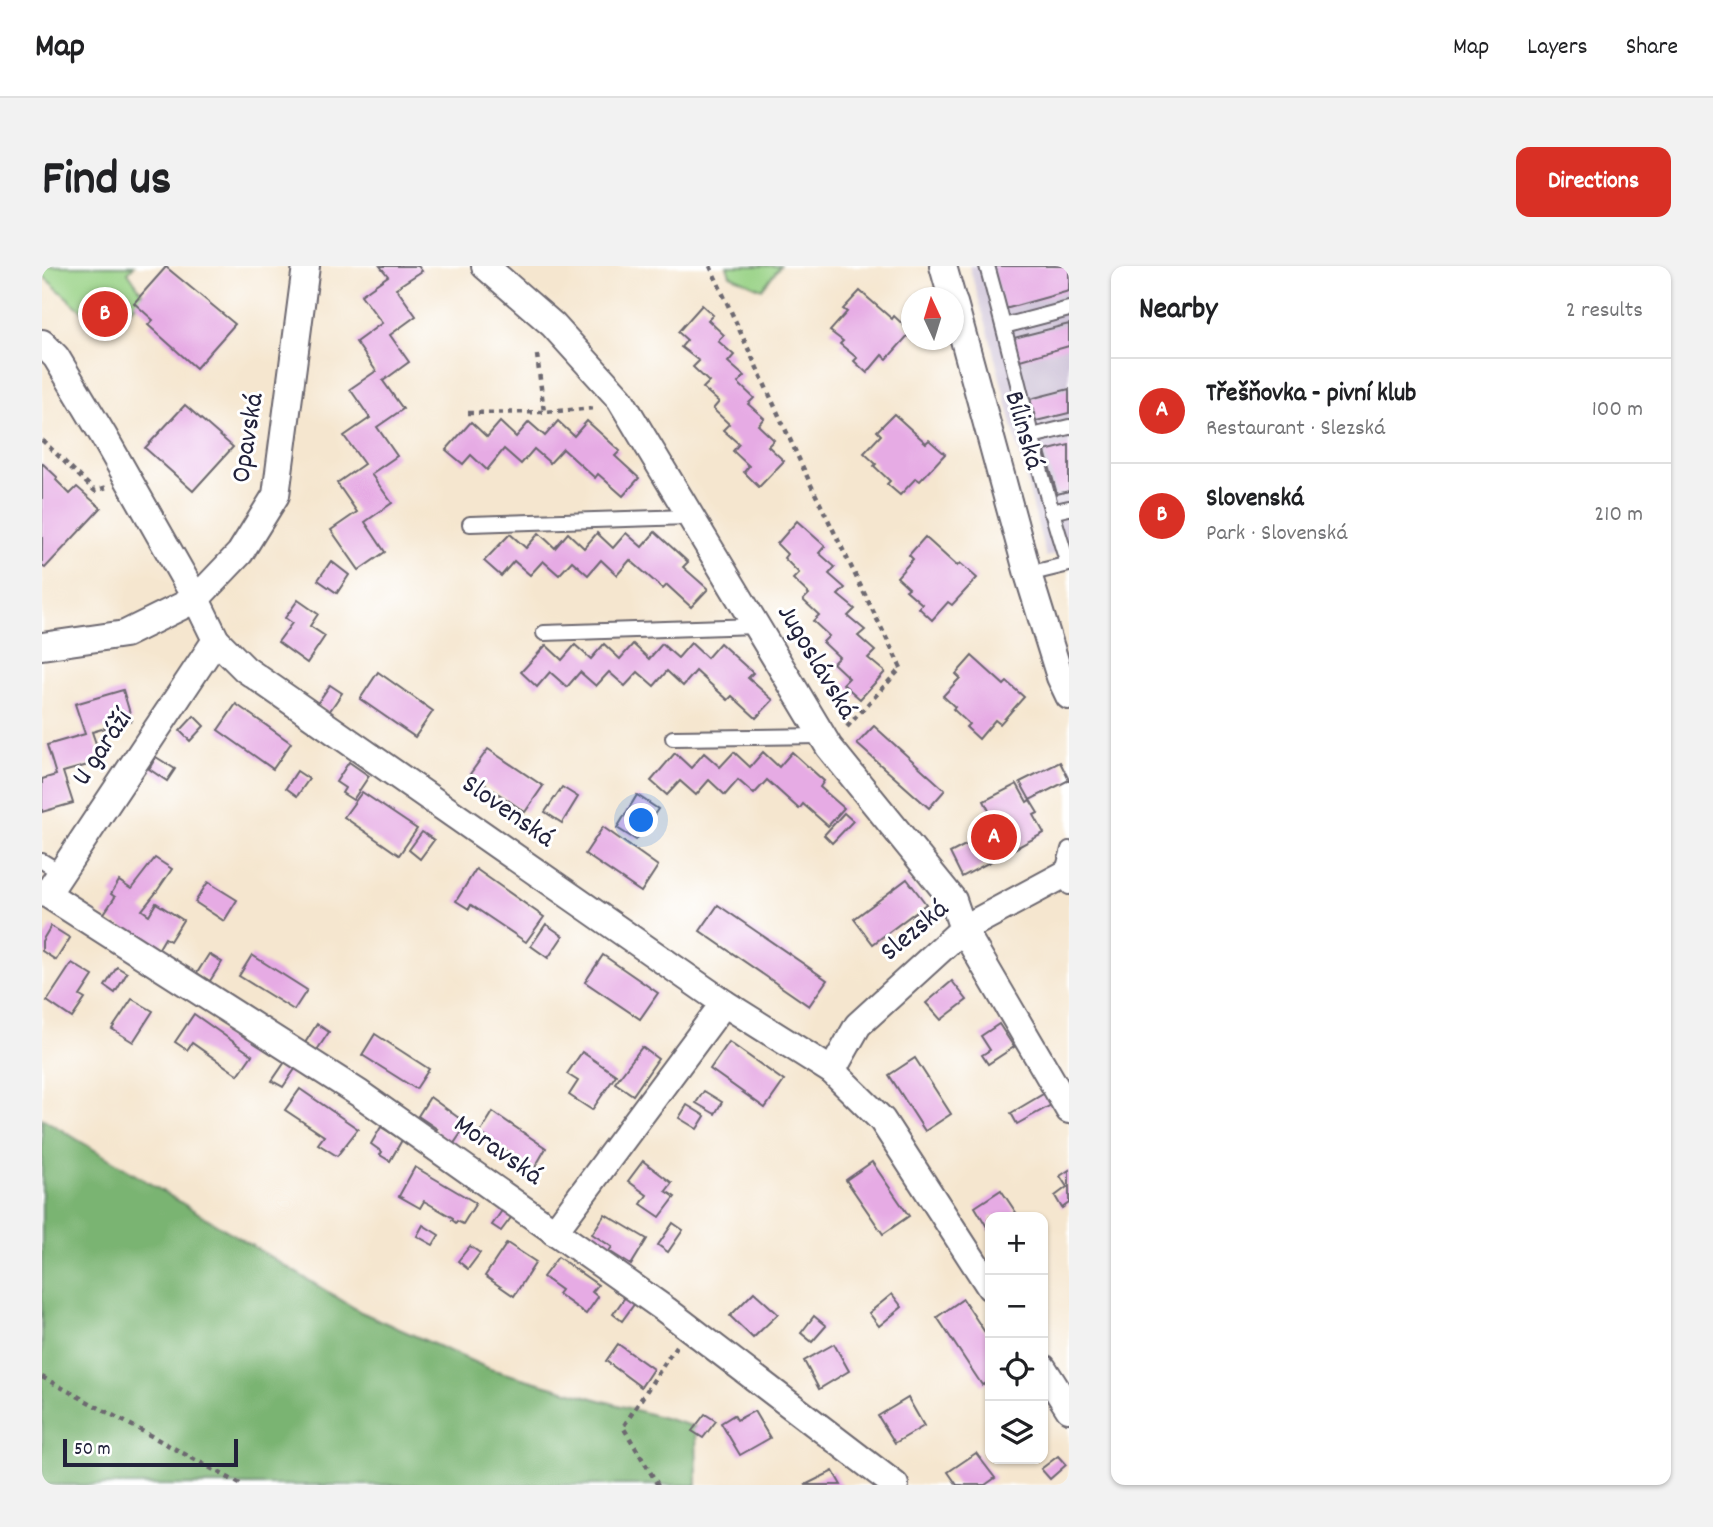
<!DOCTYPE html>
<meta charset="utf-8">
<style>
body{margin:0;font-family:Dekko,sans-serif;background:#f2f2f2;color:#202124}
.controls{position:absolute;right:21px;bottom:21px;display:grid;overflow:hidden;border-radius:14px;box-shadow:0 2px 5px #0004}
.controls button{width:63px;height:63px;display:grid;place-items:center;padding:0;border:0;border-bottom:2px solid #e0e0e0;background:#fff;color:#202124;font:35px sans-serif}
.compass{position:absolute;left:859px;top:21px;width:63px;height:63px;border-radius:50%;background:#fff;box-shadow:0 2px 5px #0004;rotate:356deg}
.scale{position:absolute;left:21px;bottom:18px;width:175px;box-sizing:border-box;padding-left:7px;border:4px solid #22223b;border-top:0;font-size:19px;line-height:24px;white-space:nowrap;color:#22223b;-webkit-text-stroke:5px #fff;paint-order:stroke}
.you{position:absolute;left:600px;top:555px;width:24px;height:24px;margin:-18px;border:5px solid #fff;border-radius:50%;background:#1a73e8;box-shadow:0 0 0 10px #1a73e833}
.badge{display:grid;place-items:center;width:46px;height:46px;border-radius:50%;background:#d93025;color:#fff;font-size:23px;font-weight:700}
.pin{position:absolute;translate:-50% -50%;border:4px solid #fff;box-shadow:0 2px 7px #0006}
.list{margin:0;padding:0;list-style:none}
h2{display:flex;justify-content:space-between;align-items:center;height:91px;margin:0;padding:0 28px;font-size:30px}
h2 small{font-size:23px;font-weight:400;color:#757577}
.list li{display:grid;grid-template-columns:46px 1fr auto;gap:21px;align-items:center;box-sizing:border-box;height:105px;padding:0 28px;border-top:2px solid #e0e0e0}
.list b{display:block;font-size:26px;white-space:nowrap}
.list p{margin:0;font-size:23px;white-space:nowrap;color:#757577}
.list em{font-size:23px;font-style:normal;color:#757577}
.icon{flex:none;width:38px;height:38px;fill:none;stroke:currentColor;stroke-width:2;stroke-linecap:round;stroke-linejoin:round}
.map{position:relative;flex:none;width:1027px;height:1219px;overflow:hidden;border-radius:14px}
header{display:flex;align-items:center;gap:42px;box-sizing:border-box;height:98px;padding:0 35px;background:#fff;border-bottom:2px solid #e0e0e0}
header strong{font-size:33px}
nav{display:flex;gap:38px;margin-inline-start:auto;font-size:24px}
.intro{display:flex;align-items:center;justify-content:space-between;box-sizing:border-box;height:168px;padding:0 42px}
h1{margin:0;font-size:49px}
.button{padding:18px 32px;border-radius:14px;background:#d93025;color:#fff;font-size:24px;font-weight:700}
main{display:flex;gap:42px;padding:0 42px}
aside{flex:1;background:#fff;border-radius:14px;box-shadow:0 2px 5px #0004}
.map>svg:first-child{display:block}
</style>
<header>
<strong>Map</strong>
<nav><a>Map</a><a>Layers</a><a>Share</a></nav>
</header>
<div class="intro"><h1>Find us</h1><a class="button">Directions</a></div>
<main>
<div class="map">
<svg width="1027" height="1219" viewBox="0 0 1027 1219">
<rect width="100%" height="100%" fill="#fff"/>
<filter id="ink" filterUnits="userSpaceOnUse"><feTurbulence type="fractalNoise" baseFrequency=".0143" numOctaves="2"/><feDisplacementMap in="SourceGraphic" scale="14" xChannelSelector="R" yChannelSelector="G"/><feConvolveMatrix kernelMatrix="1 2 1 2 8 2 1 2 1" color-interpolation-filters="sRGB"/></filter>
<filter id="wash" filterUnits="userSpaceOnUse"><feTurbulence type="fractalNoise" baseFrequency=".00686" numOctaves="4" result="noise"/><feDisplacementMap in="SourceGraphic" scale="28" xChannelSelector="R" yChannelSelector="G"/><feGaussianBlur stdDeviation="1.57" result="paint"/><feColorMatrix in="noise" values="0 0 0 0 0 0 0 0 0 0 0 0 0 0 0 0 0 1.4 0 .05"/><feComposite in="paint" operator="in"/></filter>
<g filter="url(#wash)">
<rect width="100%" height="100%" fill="#f5e6cf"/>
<path fill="#cbbfd5" d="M927 0H1027V285L1004 291 946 65Z"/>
<g fill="#98d285" stroke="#5d7a60" stroke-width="2">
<path d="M0 0H92L86 6 103 31 62 65 0 9Z"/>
<path d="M685 0H738L720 23 688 9Z"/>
</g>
<path fill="#7ab472" stroke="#4e6b56" stroke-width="2" d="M0 852 319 1046 448 1103 654 1161 655 1219H0Z"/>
<g id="blocks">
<g fill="#e6abe4">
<path d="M338 0H376L380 5 354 22 374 50 348 69 367 96 341 115 361 143 335 161 355 190 329 208 350 237 323 256 343 286 317 304 289 264 315 246 295 217 322 198 302 170 328 152 308 123 334 105 314 76 340 57 319 29 346 10Z"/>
<path d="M951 0H1027V25L963 43Z"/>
<path d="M124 1 193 58 154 102 106 59 111 54 92 37Z"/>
<path d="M818 25 850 53 852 50 869 66 845 93 840 89 825 107 812 95 815 92 798 78 801 75 788 65 805 46 801 43Z"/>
<path d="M660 39 671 49 666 54 682 69 676 75 692 89 686 96 702 110 696 117 712 132 706 138 722 152 716 159 732 174 726 180 742 195 717 221 702 206 707 200 691 185 697 178 681 164 687 158 671 143 677 136 661 122 667 116 651 101 657 95 639 81 645 74 636 66Z"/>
<path d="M1027 58V80L978 94 972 72Z"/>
<path d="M1027 123V147L994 155 988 133Z"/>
<path d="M143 139 191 181 151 225 103 182Z"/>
<path d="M852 148 884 177 887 174 903 188 878 215 874 212 858 229 845 218 848 215 832 200 834 198 822 187 839 169 835 165Z"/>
<path d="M516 155 532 170 545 155 578 185 573 190 597 212 581 230 556 208 553 212 521 183 508 197 492 183 479 198 462 183 445 204 429 189 421 198 404 184 429 156 445 171 458 156 474 171 487 156 503 170Z"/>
<path d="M1027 179V225L1015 228 1003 185Z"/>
<path d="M0 197 15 211 14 214 28 228 35 221 59 242 3 302 0 300Z"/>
<path d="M755 255 783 280 777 287 793 301 787 308 803 322 796 329 813 343 806 350 823 364 816 370 833 385 826 392 843 406 818 433 801 418 807 412 791 397 797 391 781 376 787 370 771 355 777 349 761 334 767 328 751 313 757 307 742 292 745 288 735 278Z"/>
<path d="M613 266 646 296 641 301 666 323 649 341 625 319 621 323 588 294 575 309 559 294 546 309 530 295 517 309 501 295 488 309 472 295 459 310 442 295 468 268 484 282 497 267 513 282 526 267 542 282 555 267 571 282 584 267 600 281Z"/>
<path d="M883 271 915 300 918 297 935 312 910 339 906 336 890 354 877 342 880 338 864 324 867 322 855 311 871 293 867 289Z"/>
<path d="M289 295 307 309 295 327 276 314Z"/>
<path d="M256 334 276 348 268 360 283 370 265 397 236 376 250 357 243 352Z"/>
<path d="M649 377 665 392 678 377 711 407 706 412 731 434 714 452 690 430 686 434 654 405 641 420 625 405 612 420 596 406 583 420 567 406 554 420 538 406 525 421 508 406 495 421 479 406 504 379 520 394 533 379 549 393 562 378 578 393 591 378 607 393 620 378 636 392Z"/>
<path d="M930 390 962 419 965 416 982 431 958 458 953 454 937 473 924 461 927 458 911 443 913 441 901 430 918 412 914 408Z"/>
<path d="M336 406 391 445 373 471 318 433Z"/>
<path d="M288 419 300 427 287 446 275 438Z"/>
<path d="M81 424 90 454 50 466 60 495 21 506 31 537 0 546V513L14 509 5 479 43 468 33 438Z"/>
<path d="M194 438 249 477 231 503 176 464Z"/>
<path d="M152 450 162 460 148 475 138 465Z"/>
<path d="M832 460 903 524 887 542 815 478Z"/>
<path d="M446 483 501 520 483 546 428 508Z"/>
<path d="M692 486 708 501 721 486 737 501 750 486 782 515 778 521 802 542 786 560 761 538 757 543 725 514 712 528 696 514 683 529 667 514 654 529 638 515 625 529 609 515 633 487 649 502 662 487 678 501Z"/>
<path d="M114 491 133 503 125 515 107 503Z"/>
<path d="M307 496 327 510 311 534 300 527 303 522 294 516Z"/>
<path d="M1018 496 1027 514 988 534 978 516Z"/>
<path d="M255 505 267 513 255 530 244 522Z"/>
<path d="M975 518 985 536 988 534 996 547 992 549 1002 567 920 611 908 587 956 562 942 535Z"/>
<path d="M520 521 536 531 520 557 503 546Z"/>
<path d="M320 526 375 563 357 589 302 551Z"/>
<path d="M595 529 616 543 594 574 575 562Z"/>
<path d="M802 547 811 555 790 577 782 569Z"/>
<path d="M561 561 616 600 599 626 543 588Z"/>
<path d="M380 566 392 574 378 593 367 584Z"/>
<path d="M113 592 130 603 113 628 100 644 107 649 114 637 141 654 128 675 123 672 116 684 61 649 73 631 69 628 77 615 89 623Z"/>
<path d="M434 603 502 651 484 676 429 639 427 643 414 635Z"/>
<path d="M865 613 884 638 831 678 812 653Z"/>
<path d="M166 616 195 634 182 655 153 636Z"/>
<path d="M676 639 785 714 767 740 658 665Z"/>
<path d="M504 658 521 670 506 692 489 680Z"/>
<path d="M9 660 28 672 14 694 0 685V675Z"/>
<path d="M167 688 180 696 168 715 155 707Z"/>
<path d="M210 689 265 724 252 744 197 710Z"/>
<path d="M561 689 616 727 598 753 543 716Z"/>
<path d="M30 697 51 710 38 730 43 733 30 752 5 735Z"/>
<path d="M75 701 85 707 73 727 63 720Z"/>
<path d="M910 715 925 734 899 754 884 737Z"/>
<path d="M90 733 111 745 91 776 70 763Z"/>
<path d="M152 748 210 789 196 809 150 777 145 784 133 776Z"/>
<path d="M275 758 287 766 275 784 263 777Z"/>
<path d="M957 758 972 781 946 798 940 789 948 784 939 770Z"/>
<path d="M333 768 387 803 374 823 320 789Z"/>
<path d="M687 776 742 815 723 842 668 803Z"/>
<path d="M600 781 616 793 591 829 573 817Z"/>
<path d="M540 786 574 809 550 844 527 829 536 815 525 808Z"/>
<path d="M873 792 909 848 883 865 847 809Z"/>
<path d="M243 796 253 803 241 821 230 815Z"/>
<path d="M258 823 316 863 295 890 276 878 282 870 243 844Z"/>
<path d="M662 825 680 836 673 848 654 837Z"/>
<path d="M1003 827 1009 839 975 858 969 847Z"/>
<path d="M388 831 425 858 411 879 393 865 395 863 376 850Z"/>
<path d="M645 839 663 850 655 863 637 852Z"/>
<path d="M451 846 504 882 492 903 438 867Z"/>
<path d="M339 861 360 874 348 895 338 889 340 886 329 878Z"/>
<path d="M601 895 630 917 624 925 633 931 618 951 599 938 605 929 586 915Z"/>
<path d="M830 896 867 950 841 968 804 914Z"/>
<path d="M373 901 434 937 421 958 415 955 414 957 410 954 411 952 382 935 378 942 357 930Z"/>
<path d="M1027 904V937L1020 942 1013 930 1025 921 1018 910Z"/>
<path d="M959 924 977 951H948V966L933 941Z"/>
<path d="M461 943 471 949 459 965 450 959Z"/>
<path d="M563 948 605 973 589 999 567 985 570 981 550 968Z"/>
<path d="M631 957 641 964 626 986 616 979Z"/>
<path d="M381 959 397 969 391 979 375 970Z"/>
<path d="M465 977 494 996 472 1030 443 1010Z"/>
<path d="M428 980 438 987 426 1003 416 995Z"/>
<path d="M516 991 556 1019 550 1026 556 1031 544 1048 516 1028 519 1024 501 1011Z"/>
<path d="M712 1026 736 1048 711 1072 688 1050Z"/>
<path d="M850 1028 860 1041 837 1060 827 1047Z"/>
<path d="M584 1030 593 1037 580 1055 571 1048Z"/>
<path d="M921 1033 948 1074V1114L940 1119 895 1051Z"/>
<path d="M772 1050 784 1060 770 1076 759 1067Z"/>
<path d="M576 1078 611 1103 599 1121 564 1095Z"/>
<path d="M792 1078 807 1105 777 1123 762 1095Z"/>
<path d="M866 1132 882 1160 853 1177 836 1150Z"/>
<path d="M712 1145 728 1172 698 1189 679 1157 692 1149 695 1154Z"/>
<path d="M663 1148 674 1155 661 1172 650 1165Z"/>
<path d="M934 1187 953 1212 943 1219H915L906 1206Z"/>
<path d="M1016 1190 1024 1199 1008 1213 999 1203Z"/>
<path d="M791 1205 799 1219H763Z"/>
</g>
</g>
</g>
<g filter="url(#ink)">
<use href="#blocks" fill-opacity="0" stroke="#6c676f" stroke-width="2"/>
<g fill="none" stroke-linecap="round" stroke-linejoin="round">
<defs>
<g id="lane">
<path d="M945 0C973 99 994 200 1026 298"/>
<path d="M962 60 1027 43"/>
<path d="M990 170 1027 161"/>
<path d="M1009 246 1027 242"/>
<path d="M428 258 647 251"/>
<path d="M986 308 1027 298"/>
<path d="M502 367 714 360"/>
<path d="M631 472 780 470"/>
<path d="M1027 583 1020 609 1027 621"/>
<path d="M0 595 18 606"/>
</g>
<g id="street">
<path d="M443 0 511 59 578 133 787 481 911 634 921 663 1027 844"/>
<path d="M901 0 910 32"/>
<path d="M912 37 986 308 1018 411 1027 430"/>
<path d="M0 77 14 91 61 169 154 333 174 374 203 403 682 737 790 805 840 854 948 1021"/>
<path d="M174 374 5 628 318 828 624 1044 853 1219"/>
<path d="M0 380 83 368 154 333 198 287 234 229 264 0"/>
<path d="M790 805 816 759 921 663 1027 606"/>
<path d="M512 966 682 737"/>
<path d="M1001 1102 1027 1143"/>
</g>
</defs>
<use href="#lane" stroke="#6c676f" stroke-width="18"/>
<use href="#street" stroke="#6c676f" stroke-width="30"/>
<g stroke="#6c676f" stroke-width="4.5" stroke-dasharray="5 5" stroke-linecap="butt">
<path d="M668 0 769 219 859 402 804 462"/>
<path d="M495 89 502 146"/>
<path d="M426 147 502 146 554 142"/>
<path d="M0 174 53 225 65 221"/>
<path d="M0 1111 200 1219"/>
<path d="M616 1219 581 1161 634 1080"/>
</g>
<use href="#lane" stroke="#fff" stroke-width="14"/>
<use href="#street" stroke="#fff" stroke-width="26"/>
</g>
</g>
<g text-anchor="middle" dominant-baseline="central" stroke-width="6" stroke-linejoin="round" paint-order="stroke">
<g font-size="28" fill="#22223b" stroke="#fff">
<text transform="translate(980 165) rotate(74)">Bílinská</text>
<text transform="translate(208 172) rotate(-81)">Opavská</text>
<text transform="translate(773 397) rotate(59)">Jugoslávská</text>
<text transform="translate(62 483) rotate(-56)">U garáží</text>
<text transform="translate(465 547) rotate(35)">Slovenská</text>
<text transform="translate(874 666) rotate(-40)">Slezská</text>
<text transform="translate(455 886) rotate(35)">Moravská</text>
</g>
</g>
</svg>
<div class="controls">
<button>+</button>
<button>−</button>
<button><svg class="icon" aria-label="locate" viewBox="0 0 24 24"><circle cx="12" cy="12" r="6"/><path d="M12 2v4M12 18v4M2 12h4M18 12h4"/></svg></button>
<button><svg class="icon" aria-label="layers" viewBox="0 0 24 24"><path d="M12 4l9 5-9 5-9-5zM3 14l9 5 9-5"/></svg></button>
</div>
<svg class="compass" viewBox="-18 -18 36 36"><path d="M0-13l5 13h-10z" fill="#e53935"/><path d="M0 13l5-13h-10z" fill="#757577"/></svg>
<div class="scale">50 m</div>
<div class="you"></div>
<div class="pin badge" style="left:952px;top:571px">A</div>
<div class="pin badge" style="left:63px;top:48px">B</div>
</div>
<aside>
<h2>Nearby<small>2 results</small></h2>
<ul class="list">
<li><span class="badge">A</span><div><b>Třešňovka - pivní klub</b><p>Restaurant · Slezská</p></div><em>100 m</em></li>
<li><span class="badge">B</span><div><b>Slovenská</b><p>Park · Slovenská</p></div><em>210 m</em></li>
</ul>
</aside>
</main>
